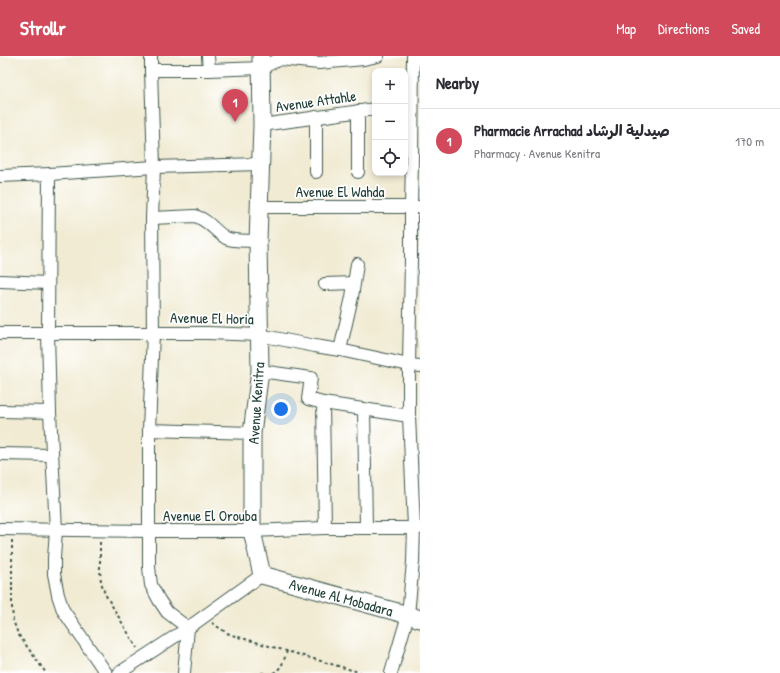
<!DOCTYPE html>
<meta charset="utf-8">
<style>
body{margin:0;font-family:"Patrick Hand","Playpen Sans Arabic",sans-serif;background:#f2f2f3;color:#2b2b33}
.controls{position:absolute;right:12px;top:12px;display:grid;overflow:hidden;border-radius:8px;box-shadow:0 2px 6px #0003}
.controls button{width:36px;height:36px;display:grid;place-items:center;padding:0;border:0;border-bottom:1px solid #e1e1e2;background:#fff;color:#2b2b33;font:20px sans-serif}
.you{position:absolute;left:281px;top:353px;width:14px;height:14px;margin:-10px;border:3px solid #fff;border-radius:50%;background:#1a73e8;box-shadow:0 0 0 6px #1a73e833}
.badge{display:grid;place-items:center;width:26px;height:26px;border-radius:50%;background:#d1495b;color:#fff;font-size:13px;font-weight:700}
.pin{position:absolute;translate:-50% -33px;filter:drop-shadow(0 1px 2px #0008)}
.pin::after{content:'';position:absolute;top:21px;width:14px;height:12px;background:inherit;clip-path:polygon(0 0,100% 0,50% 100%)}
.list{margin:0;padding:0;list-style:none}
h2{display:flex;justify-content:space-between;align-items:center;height:52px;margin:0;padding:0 16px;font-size:17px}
h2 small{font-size:13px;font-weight:400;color:#7c7c81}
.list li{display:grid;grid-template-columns:26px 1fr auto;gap:12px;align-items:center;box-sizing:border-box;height:64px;padding:0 16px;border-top:1px solid #e1e1e2}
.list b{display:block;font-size:15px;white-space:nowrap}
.list p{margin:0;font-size:13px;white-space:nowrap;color:#7c7c81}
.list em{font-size:13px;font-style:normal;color:#7c7c81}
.icon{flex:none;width:22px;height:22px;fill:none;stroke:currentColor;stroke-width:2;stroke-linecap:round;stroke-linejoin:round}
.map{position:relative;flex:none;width:420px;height:617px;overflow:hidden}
header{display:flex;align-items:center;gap:24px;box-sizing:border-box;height:56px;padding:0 20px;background:#d1495b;color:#fff}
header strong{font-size:19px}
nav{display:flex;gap:22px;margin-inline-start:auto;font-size:14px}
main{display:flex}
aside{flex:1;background:#fff}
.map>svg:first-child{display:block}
</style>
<header>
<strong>Strollr</strong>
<nav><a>Map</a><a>Directions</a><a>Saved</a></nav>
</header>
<main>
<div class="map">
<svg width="420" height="617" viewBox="0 0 420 617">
<rect width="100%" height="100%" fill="#fff"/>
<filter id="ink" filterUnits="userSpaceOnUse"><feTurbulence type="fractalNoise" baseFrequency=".025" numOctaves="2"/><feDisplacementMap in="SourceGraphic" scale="8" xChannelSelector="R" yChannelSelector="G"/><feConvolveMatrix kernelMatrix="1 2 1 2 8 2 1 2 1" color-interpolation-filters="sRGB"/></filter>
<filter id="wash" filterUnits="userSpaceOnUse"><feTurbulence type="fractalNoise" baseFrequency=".012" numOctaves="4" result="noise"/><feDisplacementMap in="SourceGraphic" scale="16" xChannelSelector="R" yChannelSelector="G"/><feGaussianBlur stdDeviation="0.9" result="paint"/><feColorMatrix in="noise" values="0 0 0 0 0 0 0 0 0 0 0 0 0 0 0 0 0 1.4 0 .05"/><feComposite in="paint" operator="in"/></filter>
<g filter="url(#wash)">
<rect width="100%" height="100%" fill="#f1ebd3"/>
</g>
<g filter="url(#ink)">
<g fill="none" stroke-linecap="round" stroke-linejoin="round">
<defs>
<g id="street">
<path d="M151 0V14L154 111 152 162 153 277 149 374V511L151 529 159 544 167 556 188 572 184 617"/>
<path d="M208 0 209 14"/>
<path d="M151 14H209L261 12 280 3 319 7 364 3 378 0"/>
<path d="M262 69 375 53"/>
<path d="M316 116V61"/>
<path d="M358 116V55"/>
<path d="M49 118 48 277 50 356 56 474 54 502V518L58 539 63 554 106 617"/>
<path d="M0 120 49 118 154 111 260 108"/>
<path d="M259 151H420"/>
<path d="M152 162 195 160C209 164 214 175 226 182 235 186 248 184 258 185"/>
<path d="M0 225 48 227"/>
<path d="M325 228 354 227"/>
<path d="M0 277H208L259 279 315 290 340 294 409 309 420 310"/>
<path d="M340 294 352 241 357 208"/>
<path d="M260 315 311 322 308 343 323 347 409 360"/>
<path d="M323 347 325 472"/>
<path d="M364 353 366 471"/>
<path d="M0 355 50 356"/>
<path d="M149 374 252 377"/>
<path d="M0 398 52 399"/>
<path d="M0 473 149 475H252L325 472H420"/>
<path d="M119 617 188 572 262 519"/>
<path d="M391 617 408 559 413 506 414 471 409 360V309L411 204V151L412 104 413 0"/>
</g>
<g id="secondary">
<path id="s1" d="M261 0 262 69 258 185 260 315 252 377V475L262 519 408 559 420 563"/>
</g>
</defs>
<use href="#street" stroke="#3e574c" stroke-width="14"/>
<use href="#secondary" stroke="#3e574c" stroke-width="19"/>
<g stroke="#3e574c" stroke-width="2" stroke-dasharray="3 3" stroke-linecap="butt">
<path d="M12 484V551L13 564 18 578 46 617"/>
<path d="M100 486V514L101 526 105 538 111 548 137 592"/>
<path d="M212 567 227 577 235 580 362 617"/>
<path d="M261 617H266"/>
<path d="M273 617C282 613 284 604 287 595"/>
</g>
<use href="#street" stroke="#fff" stroke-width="12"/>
<use href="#secondary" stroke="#fff" stroke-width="17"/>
</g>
</g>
<g text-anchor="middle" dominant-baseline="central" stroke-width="3.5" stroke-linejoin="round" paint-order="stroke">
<g font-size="15" fill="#1f3d34" stroke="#fff">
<text transform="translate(316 45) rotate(-8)">Avenue Attahle</text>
<text x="340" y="135">Avenue El Wahda</text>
<text transform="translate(212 262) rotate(1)">Avenue El Horia</text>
<text transform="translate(256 347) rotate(-86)">Avenue Kenitra</text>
<text x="210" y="459">Avenue El Orouba</text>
<text stroke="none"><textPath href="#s1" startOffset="603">Avenue Al Mobadara</textPath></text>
</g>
</g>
</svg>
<div class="controls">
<button>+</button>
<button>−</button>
<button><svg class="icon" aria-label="locate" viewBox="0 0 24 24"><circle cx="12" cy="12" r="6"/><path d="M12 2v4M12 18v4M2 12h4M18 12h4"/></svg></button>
</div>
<div class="you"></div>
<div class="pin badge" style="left:235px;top:66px">1</div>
</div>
<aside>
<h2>Nearby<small></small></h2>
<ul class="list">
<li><span class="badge">1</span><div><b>Pharmacie Arrachad صيدلية الرشاد</b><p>Pharmacy · Avenue Kenitra</p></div><em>170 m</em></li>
</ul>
</aside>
</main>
